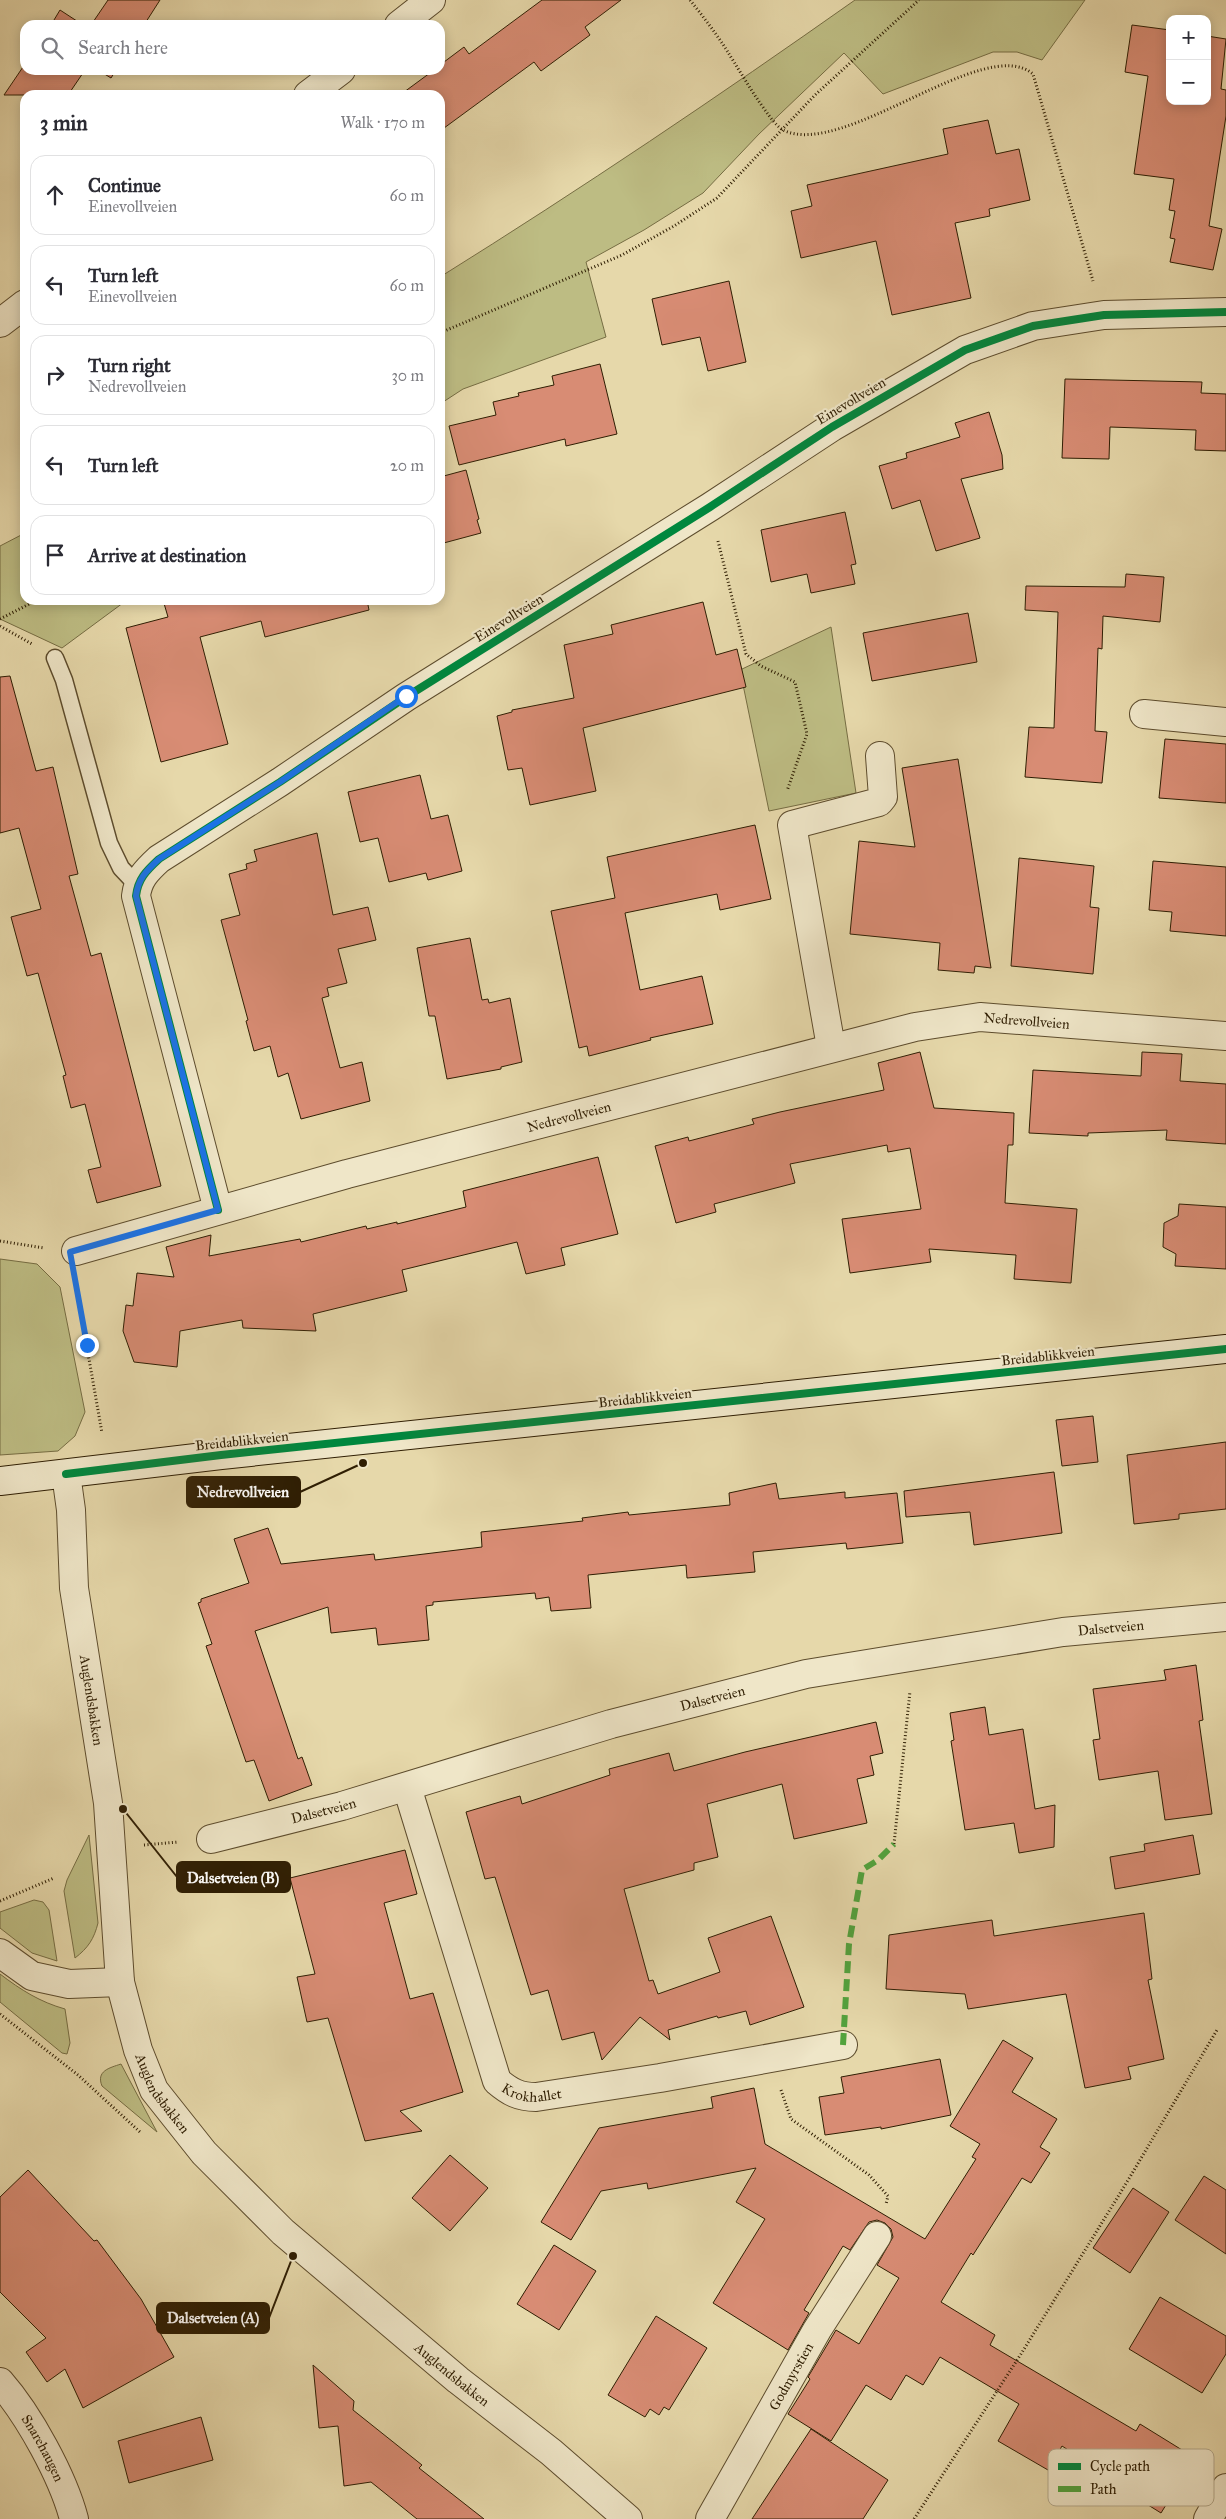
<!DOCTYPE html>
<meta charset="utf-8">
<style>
body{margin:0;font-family:"IM FELL Great Primer",serif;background:#f2f2f3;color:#2b2b33}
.controls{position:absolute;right:15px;top:15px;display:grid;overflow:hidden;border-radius:10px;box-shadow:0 2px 12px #0003}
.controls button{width:45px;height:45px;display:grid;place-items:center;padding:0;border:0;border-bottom:1px solid #e1e1e2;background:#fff;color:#2b2b33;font:25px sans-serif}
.stop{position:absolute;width:15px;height:15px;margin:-11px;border:4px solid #1a73e8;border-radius:50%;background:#fff}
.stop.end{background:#1a73e8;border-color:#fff;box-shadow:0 1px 5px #0008}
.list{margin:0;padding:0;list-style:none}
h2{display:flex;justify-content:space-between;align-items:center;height:65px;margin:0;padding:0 20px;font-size:21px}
h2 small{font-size:16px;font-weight:400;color:#7c7c81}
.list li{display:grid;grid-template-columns:32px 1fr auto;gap:15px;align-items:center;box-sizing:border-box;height:80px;margin:0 10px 10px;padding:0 10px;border:1px solid #e1e1e2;border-radius:15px}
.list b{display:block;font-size:19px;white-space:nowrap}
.list p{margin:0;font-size:16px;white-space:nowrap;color:#7c7c81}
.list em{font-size:16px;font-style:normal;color:#7c7c81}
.icon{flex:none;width:28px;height:28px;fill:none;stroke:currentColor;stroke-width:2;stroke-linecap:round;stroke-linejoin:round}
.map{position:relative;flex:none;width:1226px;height:2519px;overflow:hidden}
.search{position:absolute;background:#fff;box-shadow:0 2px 12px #0003;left:20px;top:20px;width:425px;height:55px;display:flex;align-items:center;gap:12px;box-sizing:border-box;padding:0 18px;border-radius:15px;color:#7c7c81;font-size:19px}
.panel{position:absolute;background:#fff;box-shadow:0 2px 12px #0003;left:20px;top:90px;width:425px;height:515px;border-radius:15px}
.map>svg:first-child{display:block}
</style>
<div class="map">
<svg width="1226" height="2519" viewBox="0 0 1226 2519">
<rect width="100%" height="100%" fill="#e6d8aa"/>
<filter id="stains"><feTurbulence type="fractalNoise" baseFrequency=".004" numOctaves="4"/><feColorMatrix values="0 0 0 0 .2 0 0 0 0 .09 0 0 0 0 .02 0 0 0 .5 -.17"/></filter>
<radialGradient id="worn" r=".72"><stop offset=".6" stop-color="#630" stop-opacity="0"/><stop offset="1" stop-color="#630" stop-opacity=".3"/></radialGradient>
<g fill="#bdbc83" stroke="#766d43">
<path d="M855 0H1085L1042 60 1017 52H993L883 94 844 53 759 134 703 193 644 230 586 262 606 337 463 389 440 404V277C581 189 719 96 855 0Z"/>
<path d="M25 533V600H127L62 648 0 619V546Z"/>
<path d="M831 627 856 793 769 811 740 670Z"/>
<path d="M0 1259 37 1264 60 1287 85 1412 75 1436 58 1451 0 1455Z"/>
<path d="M89 1835 98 1923C94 1939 88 1948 75 1958L64 1891 67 1880Z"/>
<path d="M34 1900 43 1902 49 1910 57 1961 32 1953 0 1928V1912Z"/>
<path d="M0 1974C21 1990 40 2002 65 2009L70 2043 67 2054 62 2053 0 2002Z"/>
<path d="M121 2064 157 2132 102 2086C96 2071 109 2068 121 2064Z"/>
</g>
<g fill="#d88c74" stroke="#2f1e03">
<path d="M108 0H160L144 25H91Z"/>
<path d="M542 0H621L585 27 590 35 541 71 534 62 440 131V95H400L434 70H440V65L464 47 469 54Z"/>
<path d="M60 10 83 25H51Z"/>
<path d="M1132 25 1170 30V101H1207V36L1226 39 1221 89 1226 90V116L1209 226 1222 229 1213 270 1170 262 1175 239 1170 238 1175 211 1169 210 1174 179 1134 174 1148 76 1125 72Z"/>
<path d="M25 64V70H85L68 95H4Z"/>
<path d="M98 70H116L111 78Z"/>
<path d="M988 120 996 154 1019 149 1030 200 989 209 990 216 955 223 971 298 892 315 876 241 801 258 791 211 812 206 807 185 948 154 943 129Z"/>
<path d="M729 281 746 362 708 371 700 337 662 345 652 299Z"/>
<path d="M600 364 617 434 566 446 565 439 459 465 449 426 496 415 493 402 519 396 518 393 554 385 552 376Z"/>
<path d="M1065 379 1202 382 1201 393 1226 394V451L1195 450 1196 430 1110 427 1109 459 1062 458Z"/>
<path d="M989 412 1002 455 1003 469 961 479 980 538 936 551 920 500 892 509 879 466 907 458 906 453 960 437 955 423Z"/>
<path d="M466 470 479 519 477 520 481 533 440 544V477Z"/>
<path d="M845 512 856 564 851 565 855 584 811 593 807 574 771 582 761 530Z"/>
<path d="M1126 574 1164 577 1160 622 1103 616 1102 649 1098 648 1095 731 1107 732 1102 783 1025 777 1029 727 1054 728 1058 612 1025 610 1026 586 1125 587Z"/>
<path d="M163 600H367L369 610 265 637 261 621 200 637 228 744 161 762 126 628 168 617Z"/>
<path d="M703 602 716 655 737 649 746 687 583 728 596 791 530 805 522 768 508 770 497 716 512 712V710L574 698 564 645 613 634 611 625Z"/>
<path d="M968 613 977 662 872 681 863 633Z"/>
<path d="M10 676 36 771 53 767 78 874 69 876 91 956 101 953 161 1186 97 1203 88 1170 101 1167 85 1104 71 1108 63 1076 66 1075 38 973 27 976 11 917 41 909 19 828 0 833V677Z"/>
<path d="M1165 739 1226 744V803L1159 798Z"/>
<path d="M958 759 991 968 975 966 974 973 938 970 940 943 850 934 859 841 915 847 902 768Z"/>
<path d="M420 775 431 819 448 815 462 871 428 880 426 873 389 882 378 838 360 842 348 792Z"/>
<path d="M755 825 771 899 720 910 717 894 625 913 640 990 702 976 713 1024 650 1038 651 1040 589 1056 587 1046 579 1048 551 911 615 898 607 857Z"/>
<path d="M317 833 333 915 368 907 376 940 338 949 347 983 327 988 329 996 322 998 340 1068 362 1062 370 1101 301 1119 288 1073 278 1077 270 1046 254 1051 246 1021 248 1020 221 920 240 915 229 874 247 869 246 864 257 861 254 850Z"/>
<path d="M1019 858 1094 866 1090 907 1099 908 1093 974 1011 966Z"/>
<path d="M1153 861 1226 867V936L1170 931 1172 912 1149 910Z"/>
<path d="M470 938 482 1000 488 999 489 1003 510 998 522 1062 501 1067V1069L447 1079 435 1016H429L417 948Z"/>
<path d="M920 1052 934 1108 1014 1113 1013 1145H1008L1005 1203 1077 1209 1071 1283 1014 1279 1016 1255 929 1249 931 1262 850 1273 842 1219 921 1209 910 1148 888 1152 887 1145 790 1164 795 1183 714 1204 716 1212 676 1223 655 1146 688 1137 689 1141 754 1124 752 1119 780 1112 884 1090 878 1063Z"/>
<path d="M1142 1052 1182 1054 1180 1081 1226 1084V1144L1166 1140 1167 1130 1088 1133V1136L1029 1133 1033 1070 1141 1076Z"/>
<path d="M598 1157 618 1234 561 1248 565 1265 526 1274 517 1242 402 1270 407 1291 313 1314 316 1331 243 1328 242 1320 180 1331 177 1367 134 1362 123 1331 126 1305 133 1306 137 1273 174 1277 166 1247 211 1235 209 1256 300 1239 301 1242 366 1226 367 1229 397 1222V1224L466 1207 463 1191Z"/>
<path d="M1179 1204 1226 1207V1269L1175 1266 1176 1254 1163 1247 1164 1223 1178 1216Z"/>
<path d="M1093 1416 1098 1462 1062 1466 1056 1420Z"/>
<path d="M1226 1442V1509L1179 1514V1519L1134 1524 1127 1455Z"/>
<path d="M1054 1472 1062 1533 974 1545 970 1512 906 1517 904 1491Z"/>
<path d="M776 1483 779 1499 845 1492V1498L897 1493 903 1543 847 1549 846 1543 753 1552 755 1572 687 1578 686 1565 588 1575 591 1608 551 1611 549 1597 536 1599 535 1593 433 1602V1605L426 1606 429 1640 378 1645 376 1628 331 1633 328 1607 255 1631 298 1759 302 1757 312 1785 269 1801 254 1760 246 1762 206 1646 212 1644 198 1603 201 1602V1599L249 1583 234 1539 268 1528 281 1564 374 1554 375 1560 482 1547 481 1532 583 1521 582 1518 628 1512 629 1515 730 1505 729 1493Z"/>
<path d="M1196 1665 1203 1720 1199 1721 1212 1814 1165 1820 1158 1771 1099 1780 1093 1740 1100 1739 1093 1689 1166 1680 1164 1670Z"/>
<path d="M985 1707 989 1735 1023 1729 1035 1809 1055 1805 1054 1847 1019 1853 1014 1823 965 1830 951 1741 954 1740 950 1713Z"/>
<path d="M876 1722 883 1753 870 1756 874 1775 857 1779 867 1823 794 1839 782 1784 707 1804 718 1857 694 1863V1870L624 1889 649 1981 653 1980 658 1994 720 1972 708 1938 771 1916 804 2007 750 2025 746 2011 718 2018 717 2016 668 2030 670 2040 640 2017 602 2060 594 2032 562 2040 548 1990 531 1995 495 1877 485 1879 466 1812 520 1796 522 1804 610 1775 609 1769 669 1753 674 1771 745 1752Z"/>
<path d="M1193 1835 1200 1874 1115 1889 1110 1857 1145 1851 1144 1844Z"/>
<path d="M405 1850 417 1894 384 1903 410 1999 433 1993 463 2092 400 2111 422 2131 365 2141 328 2018 307 2022 297 1977 315 1974 290 1878Z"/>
<path d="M1144 1913 1152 1979 1148 1980 1164 2059 1128 2067 1131 2079 1085 2088 1066 1994 968 2009 965 1994 886 1989 889 1935 992 1920 994 1936Z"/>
<path d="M1003 2040 1033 2058 1012 2092 1057 2119 1040 2147 1050 2153 1031 2183 1022 2178 973 2255 971 2253 941 2302 995 2335 990 2345 1136 2431 1140 2424 1195 2458 1184 2475 1187 2477 1172 2502 1169 2500 1161 2513 1129 2493 1131 2490 1062 2446 1048 2470 998 2441 1019 2404 940 2357 923 2385 906 2375 891 2400 866 2385 831 2441 788 2414 810 2379 808 2377 836 2330 859 2344 899 2278 877 2265 893 2237 891 2229 885 2223 877 2220 869 2222 850 2250 843 2246 804 2310 809 2313 788 2350 713 2303 765 2219 736 2202 756 2168 648 2189 647 2183 601 2191 571 2240 541 2222 599 2128 713 2108 711 2097 754 2088 765 2144 925 2239 976 2159 972 2157 980 2144 950 2126Z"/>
<path d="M940 2059 951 2115 881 2129V2127L825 2135 819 2097 844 2093 841 2077Z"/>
<path d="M450 2155 488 2188 450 2231 412 2198Z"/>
<path d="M28 2170 94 2241 97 2240 141 2299 174 2357 83 2408 65 2369 47 2382 26 2352 46 2338 0 2292V2197Z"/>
<path d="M1204 2176 1226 2190V2254L1175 2220Z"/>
<path d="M1133 2188 1169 2212 1130 2273 1093 2248Z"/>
<path d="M554 2245 596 2271 559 2330 517 2304Z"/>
<path d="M1160 2297 1226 2336V2354L1202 2393 1129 2349Z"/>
<path d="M656 2316 707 2348 669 2410 664 2407 659 2415 650 2409 645 2417 608 2395Z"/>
<path d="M313 2365 354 2401 353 2410 422 2465 419 2468 484 2519H417L371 2482 344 2486 338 2426 319 2428Z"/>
<path d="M201 2417 213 2460 129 2483 118 2441Z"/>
<path d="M811 2429 888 2480 863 2519H752Z"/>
</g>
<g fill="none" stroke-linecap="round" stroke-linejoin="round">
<defs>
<path id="service" d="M55 658 64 680 109 843 121 868 137 885"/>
<g id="minor">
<path d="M399 25 431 0"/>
<path d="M308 95 341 70"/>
<path d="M0 323 25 304"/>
<path d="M1144 714 1226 722"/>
<path d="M831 1047 792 825 879 802 883 797 880 756"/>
<path d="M218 1210 136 896C138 879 146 871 159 859L280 782 406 697 710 507 832 427 965 350 1033 326 1104 315 1226 312"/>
<path id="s1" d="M76 1251 347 1174 915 1027 980 1017 1226 1036"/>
<path id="s2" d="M407 1787 497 2081C510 2092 519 2097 536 2097L660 2078 843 2045"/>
<path id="s3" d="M211 1839 342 1806 611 1724 806 1674 1063 1632 1226 1617"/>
<path d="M0 1953 32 1976 69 1984 120 1982"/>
<path id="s4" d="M0 2382C29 2415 63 2477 74 2519"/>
<path id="s5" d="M710 2519 817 2330 877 2236"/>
<path d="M1208 2519 1226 2488"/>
</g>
<g id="tertiary">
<path id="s6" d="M66 1474 71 1510 74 1588 108 1803 120 1982 138 2050 154 2090 204 2153 283 2232 458 2380 551 2452 628 2519"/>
</g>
<path id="secondary" d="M0 1481 221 1455 1226 1349"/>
</defs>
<use href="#service" stroke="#5d4c2d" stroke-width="19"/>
<use href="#minor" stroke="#5d4c2d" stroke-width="30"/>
<use href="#tertiary" stroke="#5d4c2d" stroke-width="30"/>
<use href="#secondary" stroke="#2f1e03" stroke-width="30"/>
<g stroke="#2f1e03" stroke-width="3" stroke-dasharray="1 2.5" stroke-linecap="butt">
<path d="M690 0C701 14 712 28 722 43 733 59 769 123 783 130 844 160 984 33 1033 74L1093 281"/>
<path d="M440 333 622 255 674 226 717 198 815 95 919 0"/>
<path d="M718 541 746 654 761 666 795 682 807 734 787 791"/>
<path d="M0 619 37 600"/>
<path d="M0 626 32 644"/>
<path d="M0 1241 44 1248"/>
<path d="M76 1285 102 1433"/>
<path d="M894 1844 910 1691"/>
<path d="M144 1845 178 1842"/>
<path d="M0 1901 54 1878"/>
<path d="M0 2014 78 2075 140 2132"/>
<path d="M781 2090 791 2119 869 2175 888 2196 886 2204"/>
<path d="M914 2519 1021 2354 1127 2182 1217 2030"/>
</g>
<use href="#service" stroke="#efe6c8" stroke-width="16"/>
<use href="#minor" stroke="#efe6c8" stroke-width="28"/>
<use href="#tertiary" stroke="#efe6c8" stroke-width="28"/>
<use href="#secondary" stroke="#efe6c8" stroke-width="28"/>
<path stroke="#52a23d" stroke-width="6" stroke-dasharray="12 6" stroke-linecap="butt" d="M843 2045 849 1944 862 1870 878 1860 894 1844"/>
<defs>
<g id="cycleway">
<path d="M218 1210 136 896C138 879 146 871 159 859L280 782 406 697 710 507 832 427 965 350 1033 326 1104 315 1226 312"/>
<path d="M66 1474 221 1455 1226 1349"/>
</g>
</defs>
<use href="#cycleway" stroke="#efe6c8" stroke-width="11"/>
<use href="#cycleway" stroke="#00873e" stroke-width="8"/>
</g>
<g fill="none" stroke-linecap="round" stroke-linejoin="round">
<path stroke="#1a73e8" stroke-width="6" d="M87 1345 70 1252 218 1210 136 896C138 879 146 871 159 859L280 782 406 696"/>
</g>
<g text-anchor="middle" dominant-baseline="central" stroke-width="4.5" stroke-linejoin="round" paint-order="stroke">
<g font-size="14" fill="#2f1e03" stroke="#efe6c8">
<text transform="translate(851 401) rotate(-31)">Einevollveien</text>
<text transform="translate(509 618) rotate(-32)">Einevollveien</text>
<text stroke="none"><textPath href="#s1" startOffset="981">Nedrevollveien</textPath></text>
<text stroke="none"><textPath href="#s1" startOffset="511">Nedrevollveien</textPath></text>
<text transform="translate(1048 1356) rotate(-6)">Breidablikkveien</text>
<text transform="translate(645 1398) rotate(-6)">Breidablikkveien</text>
<text transform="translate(242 1441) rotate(-6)">Breidablikkveien</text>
<text stroke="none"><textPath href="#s3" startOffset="926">Dalsetveien</textPath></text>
<text stroke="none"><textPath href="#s3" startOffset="521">Dalsetveien</textPath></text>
<text stroke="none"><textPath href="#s6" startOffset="228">Auglendsbakken</textPath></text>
<text stroke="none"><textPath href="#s3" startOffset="116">Dalsetveien</textPath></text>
<text stroke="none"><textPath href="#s2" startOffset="346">Krokhallet</textPath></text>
<text stroke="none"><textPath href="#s6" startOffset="632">Auglendsbakken</textPath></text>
<text stroke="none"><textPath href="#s6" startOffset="1038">Auglendsbakken</textPath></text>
<text stroke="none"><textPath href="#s5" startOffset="164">Godmyrstien</textPath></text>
<text stroke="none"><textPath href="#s4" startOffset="79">Snarehaugen</textPath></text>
</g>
</g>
<rect x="1048" y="2449" width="166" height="57" rx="8" fill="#efe6c8" stroke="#b5aa8d" stroke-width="1"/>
<rect x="1058" y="2463" width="23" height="7" fill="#00873e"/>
<rect x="1058" y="2486" width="23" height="6" fill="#52a23d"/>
<g font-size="14" fill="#2f1e03">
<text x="1090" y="2471">Cycle path</text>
<text x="1090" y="2494">Path</text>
</g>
<path fill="none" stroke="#2f1e03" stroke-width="2" d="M363 1463L300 1492M123 1809L177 1877M293 2256L269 2318"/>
<g fill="#2f1e03" stroke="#efe6c8" stroke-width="2">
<circle cx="363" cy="1463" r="5"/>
<circle cx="123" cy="1809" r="5"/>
<circle cx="293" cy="2256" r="5"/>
</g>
<g fill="#2f1e03" stroke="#2f1e03" stroke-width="2">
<rect x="187" y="1477" width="113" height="30" rx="5"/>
<rect x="177" y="1862" width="113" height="30" rx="5"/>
<rect x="157" y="2303" width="112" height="30" rx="5"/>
</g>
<g font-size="15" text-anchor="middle" font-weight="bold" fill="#fff">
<text x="243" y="1497">Nedrevollveien</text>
<text x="233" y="1883">Dalsetveien (B)</text>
<text x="213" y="2323">Dalsetveien (A)</text>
</g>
<rect width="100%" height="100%" filter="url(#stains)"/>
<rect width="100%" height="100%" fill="url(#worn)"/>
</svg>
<div class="controls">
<button>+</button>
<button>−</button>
</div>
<div class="stop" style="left:406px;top:696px"></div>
<div class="stop end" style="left:87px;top:1345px"></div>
<div class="search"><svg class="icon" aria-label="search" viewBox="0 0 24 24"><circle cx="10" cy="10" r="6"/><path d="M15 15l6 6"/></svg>Search here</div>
<section class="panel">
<h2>3 min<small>Walk · 170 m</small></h2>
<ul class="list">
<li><svg class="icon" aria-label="ahead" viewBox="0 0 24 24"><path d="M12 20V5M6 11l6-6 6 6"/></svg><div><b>Continue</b><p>Einevollveien</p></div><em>60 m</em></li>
<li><svg class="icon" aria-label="left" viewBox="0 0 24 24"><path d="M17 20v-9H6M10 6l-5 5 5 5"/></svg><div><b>Turn left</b><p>Einevollveien</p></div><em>60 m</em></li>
<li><svg class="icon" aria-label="right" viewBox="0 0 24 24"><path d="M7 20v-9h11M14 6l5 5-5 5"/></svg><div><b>Turn right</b><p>Nedrevollveien</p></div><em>30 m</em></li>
<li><svg class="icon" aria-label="left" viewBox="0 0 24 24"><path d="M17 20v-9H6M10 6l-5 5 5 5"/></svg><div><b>Turn left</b></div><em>20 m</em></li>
<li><svg class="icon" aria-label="arrive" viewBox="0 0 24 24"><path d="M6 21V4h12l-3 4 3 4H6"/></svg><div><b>Arrive at destination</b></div></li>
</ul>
</section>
</div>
